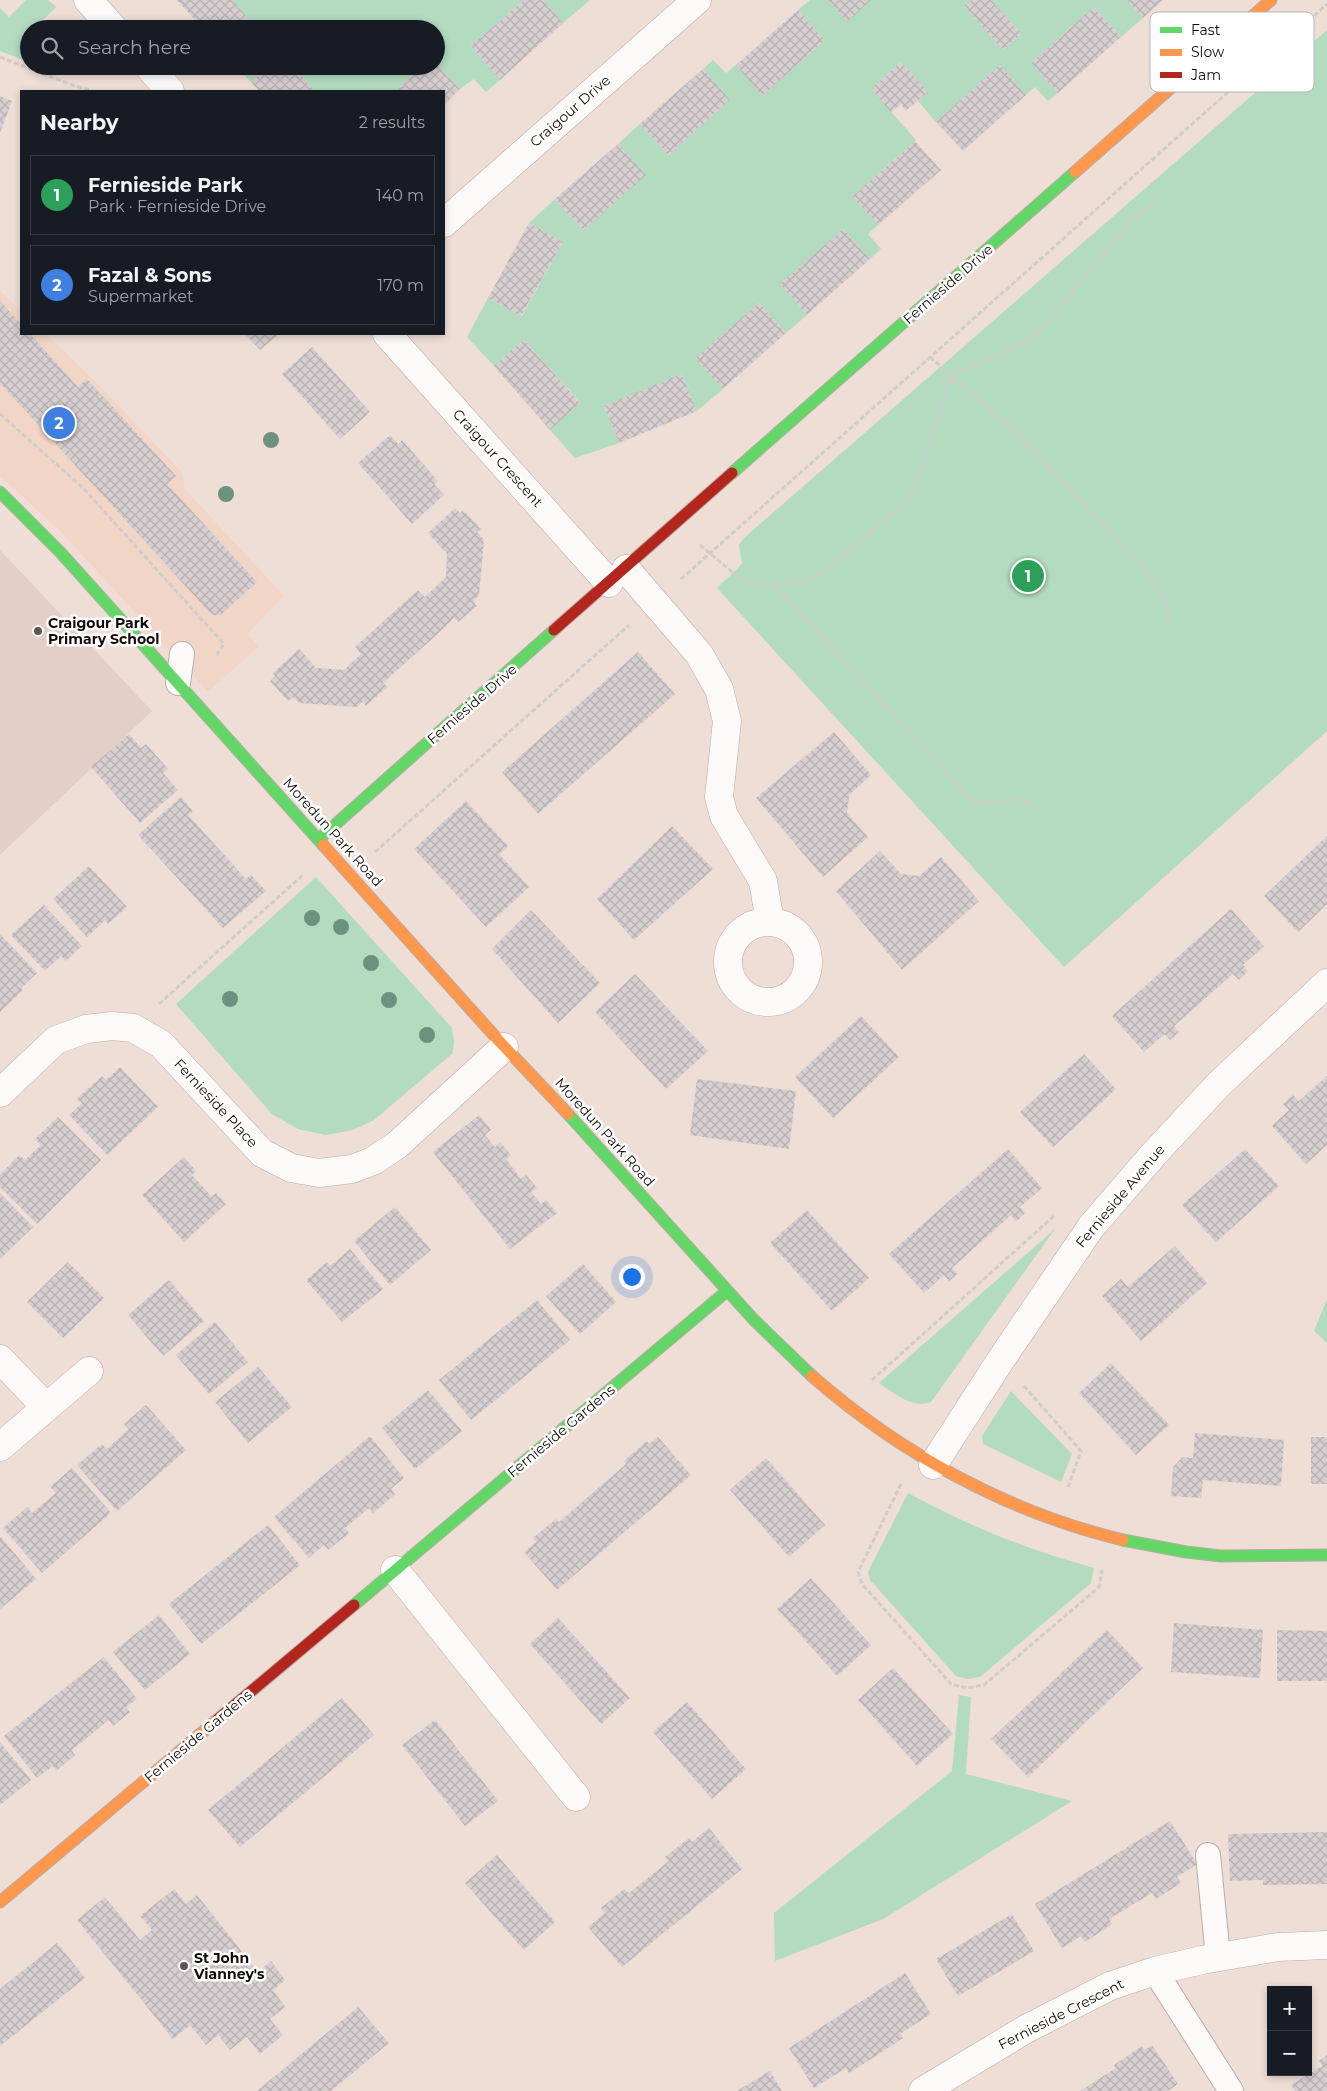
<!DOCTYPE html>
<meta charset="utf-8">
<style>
body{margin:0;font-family:Montserrat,sans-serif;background:#20242c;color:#f1f3f6}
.controls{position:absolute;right:15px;bottom:15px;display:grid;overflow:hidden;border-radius:0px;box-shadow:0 2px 8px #0003}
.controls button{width:45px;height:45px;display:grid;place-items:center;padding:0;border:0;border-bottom:1px solid #363941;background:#171b24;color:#f1f3f6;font:25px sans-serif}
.you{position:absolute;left:631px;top:1276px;width:18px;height:18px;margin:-12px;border:4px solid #fff;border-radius:50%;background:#1a73e8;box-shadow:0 0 0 8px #1a73e833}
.badge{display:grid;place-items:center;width:32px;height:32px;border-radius:50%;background:#1a73e8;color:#fff;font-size:16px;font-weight:700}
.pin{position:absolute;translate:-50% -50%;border:2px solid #fff;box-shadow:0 1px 5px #0006}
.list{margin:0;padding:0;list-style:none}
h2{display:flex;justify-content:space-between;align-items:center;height:65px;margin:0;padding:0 20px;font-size:21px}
h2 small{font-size:16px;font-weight:400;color:#9ea1a6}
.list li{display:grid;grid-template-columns:32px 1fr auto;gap:15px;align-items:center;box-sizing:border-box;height:80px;margin:0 10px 10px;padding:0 10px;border:1px solid #363941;border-radius:0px}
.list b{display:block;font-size:19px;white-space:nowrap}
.list p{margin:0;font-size:16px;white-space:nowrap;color:#9ea1a6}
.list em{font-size:16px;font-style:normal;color:#9ea1a6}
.icon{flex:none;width:28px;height:28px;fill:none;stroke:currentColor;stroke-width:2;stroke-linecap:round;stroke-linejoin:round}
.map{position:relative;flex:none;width:1327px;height:2091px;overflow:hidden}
.search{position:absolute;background:#171b24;box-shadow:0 2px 8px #0003;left:20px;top:20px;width:425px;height:55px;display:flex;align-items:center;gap:12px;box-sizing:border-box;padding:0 18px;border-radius:28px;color:#9ea1a6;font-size:19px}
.panel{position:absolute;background:#171b24;box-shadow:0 2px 8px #0003;left:20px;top:90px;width:425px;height:245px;border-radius:0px}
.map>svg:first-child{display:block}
</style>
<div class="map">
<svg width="1327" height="2091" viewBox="0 0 1327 2091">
<defs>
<pattern id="building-cross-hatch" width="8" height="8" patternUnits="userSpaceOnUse" patternTransform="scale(1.25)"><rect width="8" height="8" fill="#d6ced0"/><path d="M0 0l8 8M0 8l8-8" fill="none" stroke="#b7b0b1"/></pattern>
</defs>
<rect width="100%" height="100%" fill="#eeded6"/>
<path fill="#f1d6c8" d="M0 291 21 311V334H46L94 380 181 471 185 489 284 596 247 634 259 646 208 692 60 531 0 476Z"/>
<path fill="#e3cfc7" d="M0 550 152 711 0 855Z"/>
<g fill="#b2dbbf">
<path d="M26 0H48L56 7 34 29H29V62L0 51V8L9 17Z"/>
<path d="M232 0H524L471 46 500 80 486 92 474 79 460 89 436 64V29H257Z"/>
<path d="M543 0H590L563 23Z"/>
<path d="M810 0H828L847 21 871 0H971L964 6 1003 50 1021 34 991 0H1127L1143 18 1121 37 1094 7 1031 63 1058 93 1048 101 1035 87 1026 95 1000 66 936 122 918 101 927 92 901 62 871 89 916 140 852 197 878 225 868 234 881 249 870 259 843 229 781 284 807 315 786 333 759 303 696 358 723 389 697 411 681 375 604 406 619 443 575 458 550 430 580 402 524 340 494 366 467 337 488 298 522 316 563 242 529 223 555 199 583 230 645 175 618 144 640 124 668 155 730 100 703 69 713 60 726 73 736 65 763 95 825 40 798 10Z"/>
<path d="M1327 30V731L1064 967 717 588 742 564 739 545 744 538Z"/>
<path d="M236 66H268L251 82Z"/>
<path d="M292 66H422L396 91H315Z"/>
<path d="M316 877 452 1028 454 1041 453 1053 374 1120 353 1130 326 1135 298 1129 272 1114 176 1004Z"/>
<path d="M1055 1229 931 1402C911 1409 896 1394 879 1383Z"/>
<path d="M1327 1299V1343L1314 1331Z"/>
<path d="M1011 1391 1072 1454 1061 1482 983 1444 982 1436Z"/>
<path d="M908 1493C971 1527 1025 1549 1094 1568L1091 1583 980 1677 967 1679 956 1676 870 1580 868 1572Z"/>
<path d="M959 1695 971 1697 966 1774 1072 1801 883 1919 775 1961 774 1913 952 1771Z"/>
</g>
<g fill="url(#building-cross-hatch)">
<path d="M177 0H232L257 29H203Z"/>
<path d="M524 0H543L563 23 500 80 471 46Z"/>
<path d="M828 0H871L847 22Z"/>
<path d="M971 0H991L1021 34 1003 50 964 6Z"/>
<path d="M1127 0H1163L1143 18Z"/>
<path d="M1094 7 1121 37 1058 93 1031 63Z"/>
<path d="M798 10 825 40 762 96 736 65Z"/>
<path d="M901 62 928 92 906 111 901 104 891 112 871 89Z"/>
<path d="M436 64 460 89 444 105V91H396L422 66H436Z"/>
<path d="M1000 65 1026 95 963 151 936 122Z"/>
<path d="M268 66H292L315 91H259L251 82Z"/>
<path d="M703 69 730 100 668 155 640 124Z"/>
<path d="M0 96 12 101 0 133Z"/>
<path d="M915 141 941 170 878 225 852 197Z"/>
<path d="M618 144 646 175 583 230 555 199Z"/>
<path d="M529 223 563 242 521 316 488 298Z"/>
<path d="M843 229 870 259 807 315 780 284Z"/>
<path d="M0 301 21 324V334H30L78 387 87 379 176 476 167 484 257 582 221 615H212L0 383Z"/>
<path d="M759 303 786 333 723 389 695 358Z"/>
<path d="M245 334H279L260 350Z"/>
<path d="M524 340 580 403 550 430 494 366Z"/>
<path d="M312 347 370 412 340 439 282 374Z"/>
<path d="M681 374 697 411 619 443 604 406Z"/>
<path d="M390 435 398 444 402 440 438 481 434 484 444 495 412 524 358 463Z"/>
<path d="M455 508 460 513 463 510 481 529 477 532 484 540 479 595 473 602 477 606 458 622 454 618 443 629 383 683 387 687 366 706 363 701 357 707 300 703 293 697 288 701 270 681 275 676 273 673 299 649 316 668 344 670 361 654 355 647 388 617 418 590 425 597 446 577 447 554 428 533Z"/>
<path d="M638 652 675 694 538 814 502 772Z"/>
<path d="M834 732 871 775 849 795 847 813 868 837 823 877 756 798Z"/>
<path d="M129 734 141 748 146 744 168 769 163 773 178 790 140 823 91 767Z"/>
<path d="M181 797 193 811 188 815 227 858 246 879 251 875 266 891 223 928 138 835Z"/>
<path d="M466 801 508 846 499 854 529 887 486 927 414 849Z"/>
<path d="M672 826 713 869 634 940 597 899Z"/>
<path d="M1327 836V904L1298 932 1264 896Z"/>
<path d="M880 851 901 874 919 876 941 857 979 901 902 970 836 891Z"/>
<path d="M89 866 127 907 108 924 105 920 87 937 53 899Z"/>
<path d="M44 905 82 946 66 961 61 956 45 971 11 935Z"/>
<path d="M1231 909 1264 946 1243 965 1248 971 1239 980 1233 974 1174 1026 1179 1032 1170 1040 1165 1034 1144 1052 1112 1016Z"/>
<path d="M531 910 600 983 558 1023 492 949Z"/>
<path d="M0 934 37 973 21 988 23 990 0 1012Z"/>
<path d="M635 974 708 1051 666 1089 595 1012Z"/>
<path d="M861 1016 899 1057 833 1118 795 1077Z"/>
<path d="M1084 1054 1116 1089 1053 1147 1020 1112Z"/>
<path d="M120 1067 158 1107 107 1155 69 1115 82 1103 77 1099 82 1094 102 1076 106 1080Z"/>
<path d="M1327 1076V1145L1306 1164 1272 1126 1289 1110 1283 1104 1293 1095 1299 1101Z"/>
<path d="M697 1079 796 1091 789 1149 690 1135Z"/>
<path d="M479 1115 491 1130 485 1135 495 1147 500 1142 511 1155 506 1159 521 1179 526 1175 537 1188 531 1192 541 1204 546 1200 557 1213 510 1249 433 1152Z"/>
<path d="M58 1117 101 1160 37 1224 0 1187V1175L19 1155 25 1160 41 1145 35 1139Z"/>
<path d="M1008 1149 1042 1188 1020 1207 1025 1213 1016 1222 1011 1215 952 1268 957 1274 949 1281 944 1275 924 1293 889 1254Z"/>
<path d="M1245 1149 1279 1186 1216 1242 1182 1205Z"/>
<path d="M184 1157 196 1171 192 1175 212 1197 216 1193 226 1204 184 1242 142 1195Z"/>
<path d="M0 1193 33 1227 0 1259Z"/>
<path d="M395 1207 431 1250 390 1285 354 1241Z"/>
<path d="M807 1210 869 1278 832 1311 770 1243Z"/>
<path d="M1175 1246 1207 1283 1141 1341 1102 1296 1121 1279 1128 1287Z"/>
<path d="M350 1249 383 1289 342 1322 306 1280 327 1262 330 1266Z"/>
<path d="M68 1262 104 1298 63 1338 27 1302Z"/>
<path d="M583 1264 616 1302 580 1334 546 1296Z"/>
<path d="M169 1280 204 1321 163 1356 128 1315Z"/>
<path d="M537 1300 570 1340 471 1420 439 1380Z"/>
<path d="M215 1322 248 1362 209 1394 176 1355Z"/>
<path d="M1111 1363 1169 1425 1136 1455 1079 1393Z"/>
<path d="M258 1367 292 1407 248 1443 215 1402Z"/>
<path d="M428 1390 462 1431 415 1469 382 1428Z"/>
<path d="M146 1405 186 1450 117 1511 77 1465 102 1444 107 1449 129 1429 124 1424Z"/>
<path d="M1195 1433 1284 1440 1281 1486 1203 1480 1201 1498 1171 1496 1173 1467 1183 1457 1193 1458Z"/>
<path d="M370 1436 404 1478 391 1489 395 1494 392 1497 373 1513 369 1508 345 1528 349 1533 328 1550 324 1545 309 1558 274 1517Z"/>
<path d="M658 1437 691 1475 557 1590 524 1552 536 1542 533 1538 556 1519 559 1522 626 1464 624 1461 647 1441 649 1444Z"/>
<rect x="1311" y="1437" width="16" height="47"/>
<path d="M766 1458 825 1525 789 1557 730 1490Z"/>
<path d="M72 1468 111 1513 42 1573 3 1528 27 1507 32 1513 56 1493 50 1487Z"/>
<path d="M268 1525 300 1565 201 1644 169 1604Z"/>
<path d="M1 1537 36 1579 0 1609V1538Z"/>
<path d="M811 1578 871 1645 837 1676 777 1609Z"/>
<path d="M159 1615 190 1654 145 1690 113 1652Z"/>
<path d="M558 1618 630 1698 601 1724 530 1644Z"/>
<path d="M1174 1623 1263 1630 1260 1678 1171 1672Z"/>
<path d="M1107 1630 1143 1668 1028 1777 991 1739Z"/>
<path d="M1277 1630 1327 1631V1681H1277Z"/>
<path d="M104 1657 137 1699 126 1707 130 1712 113 1726 109 1720 72 1750 75 1755 56 1771 53 1766 37 1778 4 1736Z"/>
<path d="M893 1668 953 1734 917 1766 858 1700Z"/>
<path d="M342 1698 374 1735 240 1847 208 1810Z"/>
<path d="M687 1702 746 1769 712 1799 653 1732Z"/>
<path d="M435 1720 498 1801 465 1826 402 1745Z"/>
<path d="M0 1742 31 1780 0 1805Z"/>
<path d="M1170 1821 1197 1864 1177 1877 1181 1883 1156 1899 1152 1893 1109 1919 1112 1924 1085 1942 1081 1936 1062 1948 1035 1904Z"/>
<path d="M709 1828 742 1869 622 1967 588 1927 605 1913 601 1908 624 1889 629 1893 669 1861 665 1857 689 1838 692 1842Z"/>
<path d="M1327 1832V1884L1263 1885V1880L1230 1881 1228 1834Z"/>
<path d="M497 1855 555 1922 524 1950 465 1883Z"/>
<path d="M174 1889 186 1904 197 1895 258 1972 271 1961 285 1980 273 1990 285 2007 270 2019 283 2035 260 2054 247 2037 230 2050 218 2035 206 2045 190 2025 173 2039 77 1920 105 1897 140 1940 152 1930 140 1916Z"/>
<path d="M1012 1914 1034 1951 958 1996 936 1959Z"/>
<path d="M57 1943 85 1978 0 2046V1989Z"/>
<path d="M905 1973 931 2014 900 2034 903 2038 876 2056 849 2073 846 2068 814 2088 789 2048Z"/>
<path d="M358 2007 389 2043 331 2091H257Z"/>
<path d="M1152 2045 1178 2084 1168 2091H1080L1116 2068 1114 2065 1142 2046 1144 2050Z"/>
<path d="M1327 2055V2091H1295L1291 2085 1322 2066 1319 2061Z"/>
<path d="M770 2071 782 2091H737Z"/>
</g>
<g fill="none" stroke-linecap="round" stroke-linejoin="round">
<defs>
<g id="lane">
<path d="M178 683 182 654"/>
<path d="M1208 1855 1218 1957"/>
<path d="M1155 1971 1231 2091"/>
</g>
<g id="street">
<path d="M88 0 114 29"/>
<path d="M148 66 170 91"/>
<path d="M444 223 697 0"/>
<path d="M387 334 609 583"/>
<path d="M626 569 699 654 719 689 727 721 719 797 724 816 763 881 770 922"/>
<circle cx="768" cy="962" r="40"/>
<path d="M0 1093 56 1040 86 1029 112 1026 133 1028 161 1044 262 1153 291 1168 319 1173 352 1169 373 1161 397 1145 504 1047"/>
<path d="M0 1359 46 1407"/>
<path d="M0 1447 89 1371"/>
<path d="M933 1465 1000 1361 1091 1227 1153 1155 1219 1084 1327 983"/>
<path d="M395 1570 576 1797"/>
<path d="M923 2091 1026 2029 1110 1986 1155 1971 1202 1960 1278 1947 1327 1945"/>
</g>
<g id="fast">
<path d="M732 473 1075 172"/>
<path d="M0 492 61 553 323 845"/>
<path d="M319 839 554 630"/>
<path d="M568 1114 754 1320 812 1376"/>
<path d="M1123 1540 1186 1552 1221 1556 1327 1555"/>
<path d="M354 1605 727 1291"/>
</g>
<g id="slow">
<path d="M1075 172 1271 0"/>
<path d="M323 845 500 1042 568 1114"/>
<path d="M812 1376C901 1454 1007 1512 1123 1540"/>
<path d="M0 1902 217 1720"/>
</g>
<g id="jam">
<path d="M554 630 732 473"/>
<path d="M217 1720 354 1605"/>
</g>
</defs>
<use href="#lane" stroke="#b9aca6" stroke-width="26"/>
<use href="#street" stroke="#b9aca6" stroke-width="29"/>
<use href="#fast" stroke="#b9aca6" stroke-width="13"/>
<use href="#slow" stroke="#b9aca6" stroke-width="13"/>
<use href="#jam" stroke="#b9aca6" stroke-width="13"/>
<g stroke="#d0ccca" stroke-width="3" stroke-dasharray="5 2.5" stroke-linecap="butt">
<path d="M0 57 72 85 93 91"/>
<path d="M930 357 1018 434 1140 564 1163 595 1170 624"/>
<path d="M0 414 83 488 224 644 215 657"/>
<path d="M700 545 743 581 776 586 974 803 1023 799 1036 811"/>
<path d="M681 579 1327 4"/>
<path d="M776 586 804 580 824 572 907 501 916 485 951 376 1000 354 1039 333 1131 220 1158 201"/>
<path d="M375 852 629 625"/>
<path d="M159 1004 303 875"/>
<path d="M872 1380 1055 1215"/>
<path d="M1024 1386 1081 1451 1068 1487"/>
<path d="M901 1484 858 1572 862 1584 951 1684 967 1688 984 1685 1099 1587 1102 1570"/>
</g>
<use href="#lane" stroke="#fcfaf9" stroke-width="24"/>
<use href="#street" stroke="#fcfaf9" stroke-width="28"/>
<use href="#fast" stroke="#63d668" stroke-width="11"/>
<use href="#slow" stroke="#ff974d" stroke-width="11"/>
<use href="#jam" stroke="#b3261e" stroke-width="11"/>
</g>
<g fill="#6d917e">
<circle cx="271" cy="440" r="8"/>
<circle cx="226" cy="494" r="8"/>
<circle cx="312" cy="918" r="8"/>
<circle cx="341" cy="927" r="8"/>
<circle cx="371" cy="963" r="8"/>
<circle cx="230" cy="999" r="8"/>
<circle cx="389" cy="1000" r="8"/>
<circle cx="427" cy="1035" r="8"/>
</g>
<g fill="#60544f" stroke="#fff" stroke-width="2">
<circle cx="38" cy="631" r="5"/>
<circle cx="184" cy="1966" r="5"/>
</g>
<g text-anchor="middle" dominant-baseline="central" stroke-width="5" stroke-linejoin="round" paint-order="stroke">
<g font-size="14" fill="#130a06" stroke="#fff">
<text transform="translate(570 111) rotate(-41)">Craigour Drive</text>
<text transform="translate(948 284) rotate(-41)">Fernieside Drive</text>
<text transform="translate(498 458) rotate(48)">Craigour Crescent</text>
<text transform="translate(472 704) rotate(-41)">Fernieside Drive</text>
<text transform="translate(333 832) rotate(48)">Moredun Park Road</text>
<text transform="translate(216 1103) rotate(47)">Fernieside Place</text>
<text transform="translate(605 1132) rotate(48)">Moredun Park Road</text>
<text transform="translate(1120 1196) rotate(-50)">Fernieside Avenue</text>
<text transform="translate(561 1431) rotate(-40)">Fernieside Gardens</text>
<text transform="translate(198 1736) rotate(-40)">Fernieside Gardens</text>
<text transform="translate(1061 2014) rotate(-27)">Fernieside Crescent</text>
</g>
<g font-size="14" font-weight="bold" fill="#130a06" stroke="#fff" text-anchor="start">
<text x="48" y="623">Craigour Park<tspan x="48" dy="16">Primary School</tspan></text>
<text x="194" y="1958">St John<tspan x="194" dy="16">Vianney's</tspan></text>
</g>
</g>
<rect x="1150" y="12" width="164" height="80" rx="8" fill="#fff" stroke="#b8b6b4" stroke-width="1"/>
<rect x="1160" y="27" width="22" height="6" fill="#63d668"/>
<rect x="1160" y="49" width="22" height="7" fill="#ff974d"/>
<rect x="1160" y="72" width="22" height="6" fill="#b3261e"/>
<g font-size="14" fill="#130a06">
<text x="1191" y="35">Fast</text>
<text x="1191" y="57">Slow</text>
<text x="1191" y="80">Jam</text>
</g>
</svg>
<div class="controls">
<button>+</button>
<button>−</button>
</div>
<div class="you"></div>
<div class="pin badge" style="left:1028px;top:576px;background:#2e9e5b">1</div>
<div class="pin badge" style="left:59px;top:423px;background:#3f7fe0">2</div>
<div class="search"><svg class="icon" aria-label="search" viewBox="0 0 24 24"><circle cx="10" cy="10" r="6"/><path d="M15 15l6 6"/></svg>Search here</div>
<section class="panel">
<h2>Nearby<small>2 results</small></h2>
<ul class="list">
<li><span class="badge" style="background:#2e9e5b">1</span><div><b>Fernieside Park</b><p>Park · Fernieside Drive</p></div><em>140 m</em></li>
<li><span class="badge" style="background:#3f7fe0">2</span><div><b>Fazal &amp; Sons</b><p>Supermarket</p></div><em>170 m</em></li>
</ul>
</section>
</div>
